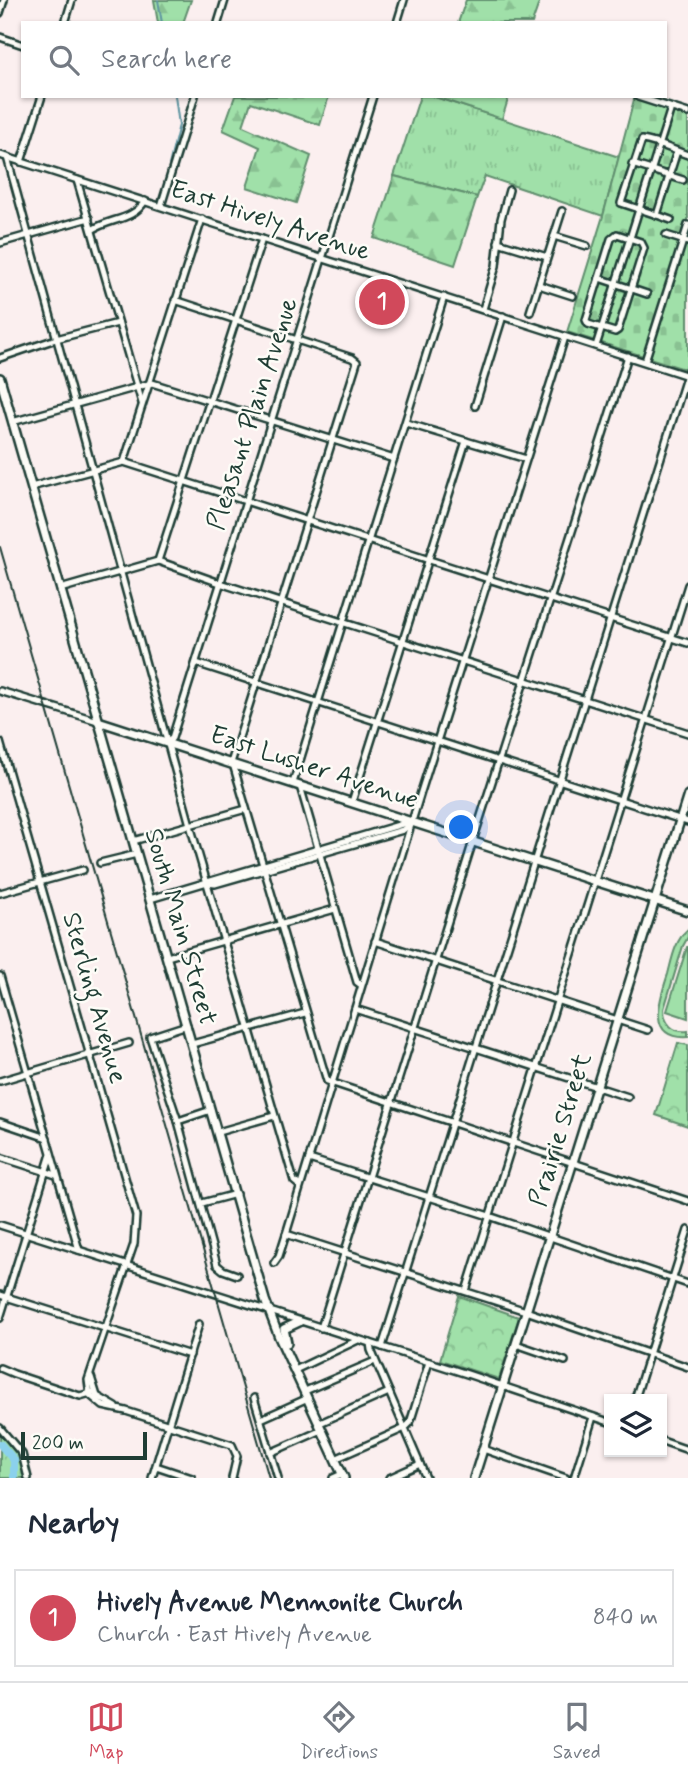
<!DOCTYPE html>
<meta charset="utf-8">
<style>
body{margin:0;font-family:Mynerve,sans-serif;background:#f6f6f7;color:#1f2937}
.controls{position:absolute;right:21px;bottom:21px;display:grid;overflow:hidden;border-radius:0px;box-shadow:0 2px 5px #0004}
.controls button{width:63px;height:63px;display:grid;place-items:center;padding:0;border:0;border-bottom:2px solid #e0e1e3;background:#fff;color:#1f2937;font:35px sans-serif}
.scale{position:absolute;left:21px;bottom:18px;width:126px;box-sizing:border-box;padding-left:7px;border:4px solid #1f3d34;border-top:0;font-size:19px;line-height:24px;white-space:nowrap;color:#1f3d34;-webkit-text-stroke:5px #fdfcf7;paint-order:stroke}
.you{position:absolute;left:462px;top:828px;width:24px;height:24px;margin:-18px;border:5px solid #fff;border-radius:50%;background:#1a73e8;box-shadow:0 0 0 10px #1a73e833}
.badge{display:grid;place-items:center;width:46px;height:46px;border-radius:50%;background:#d1495b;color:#fff;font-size:23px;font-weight:700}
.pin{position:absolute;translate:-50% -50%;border:4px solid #fff;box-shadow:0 2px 7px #0006}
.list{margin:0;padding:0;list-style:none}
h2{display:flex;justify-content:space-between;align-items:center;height:91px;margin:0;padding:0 28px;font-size:30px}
h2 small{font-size:23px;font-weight:400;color:#747a83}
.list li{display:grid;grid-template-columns:46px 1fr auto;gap:21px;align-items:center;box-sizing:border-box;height:98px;margin:0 14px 14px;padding:0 14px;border:2px solid #e0e1e3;border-radius:0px}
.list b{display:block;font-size:26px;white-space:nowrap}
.list p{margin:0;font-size:23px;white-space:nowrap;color:#747a83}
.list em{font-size:23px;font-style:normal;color:#747a83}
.icon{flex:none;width:38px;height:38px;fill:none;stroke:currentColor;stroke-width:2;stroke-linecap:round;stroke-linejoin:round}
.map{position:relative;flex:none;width:688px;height:1478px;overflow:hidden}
.search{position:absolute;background:#fff;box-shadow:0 2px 5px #0004;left:21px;right:21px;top:21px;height:77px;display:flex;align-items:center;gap:18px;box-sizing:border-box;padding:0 24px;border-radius:0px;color:#747a83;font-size:26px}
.sheet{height:203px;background:#fff}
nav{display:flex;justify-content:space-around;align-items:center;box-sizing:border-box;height:98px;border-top:2px solid #e0e1e3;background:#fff;font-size:19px;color:#747a83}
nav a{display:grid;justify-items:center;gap:4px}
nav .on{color:#d1495b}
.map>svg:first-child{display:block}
</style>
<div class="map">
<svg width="688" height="1478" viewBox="0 0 688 1478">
<defs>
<pattern id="grass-tufts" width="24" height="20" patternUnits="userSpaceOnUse" patternTransform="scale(1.75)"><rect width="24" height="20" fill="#a0e0a9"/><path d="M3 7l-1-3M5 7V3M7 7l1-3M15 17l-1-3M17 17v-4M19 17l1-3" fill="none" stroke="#89c192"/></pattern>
<pattern id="forest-firs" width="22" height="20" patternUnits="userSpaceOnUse" patternTransform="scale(1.75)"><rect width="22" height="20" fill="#a0e0a9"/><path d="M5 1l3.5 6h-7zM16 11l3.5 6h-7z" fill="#89c192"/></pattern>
<pattern id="cemetery-stones" width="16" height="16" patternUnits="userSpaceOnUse" patternTransform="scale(1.75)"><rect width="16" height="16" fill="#a0e0a9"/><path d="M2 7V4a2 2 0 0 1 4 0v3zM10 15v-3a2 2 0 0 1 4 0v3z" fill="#89c192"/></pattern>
<pattern id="park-crowns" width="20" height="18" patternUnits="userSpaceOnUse" patternTransform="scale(1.75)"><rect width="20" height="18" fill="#a0e0a9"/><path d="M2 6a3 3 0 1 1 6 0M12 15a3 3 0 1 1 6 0" fill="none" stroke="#89c192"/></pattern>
</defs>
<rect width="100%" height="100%" fill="#fbefef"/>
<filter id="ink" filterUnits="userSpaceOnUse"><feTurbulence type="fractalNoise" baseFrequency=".0143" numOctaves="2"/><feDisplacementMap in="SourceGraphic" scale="14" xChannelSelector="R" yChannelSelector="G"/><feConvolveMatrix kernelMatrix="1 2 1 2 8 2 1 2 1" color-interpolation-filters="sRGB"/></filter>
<g filter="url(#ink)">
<path fill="url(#grass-tufts)" stroke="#608e6e" stroke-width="2" d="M420 96H432L619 157 603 216 485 176 477 197 394 176Z"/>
<g fill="url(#forest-firs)" stroke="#608e6e" stroke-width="2">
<path d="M154 0H191L183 23H158Z"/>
<path d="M466 0H540L532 23H458Z"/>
<path d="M235 96H329L320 125 251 102 243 126 311 156 296 203 247 187 260 147 223 130Z"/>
<path d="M432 96H509L502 119Z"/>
<path d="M394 176 477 197 455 265 374 238Z"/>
</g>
<path fill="url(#cemetery-stones)" stroke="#608e6e" stroke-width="2" d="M635 96H648L688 109V363L685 368H681L567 332 603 216Z"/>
<g fill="url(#park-crowns)" stroke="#608e6e" stroke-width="2">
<path d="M678 1043 688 1045V1126L656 1115Z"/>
<path d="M459 1296 519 1317 499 1379 440 1360Z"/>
<path d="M0 1424C17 1441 27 1455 30 1478H0Z"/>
</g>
<g fill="#a0e0a9" stroke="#608e6e" stroke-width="2">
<path d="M688 929V937L683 946 664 1009C664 1024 673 1033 688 1031V1037C645 1040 660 998 668 974 672 959 675 940 688 929Z"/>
<path d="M687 947H688V1018L667 1011Z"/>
</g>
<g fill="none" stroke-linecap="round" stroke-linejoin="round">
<g stroke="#6096a2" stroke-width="2">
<path d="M158 0 162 23"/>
<path d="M169 165 179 125 175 96"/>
</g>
<path stroke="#8bd1ec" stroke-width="8" d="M0 1444 14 1460V1478"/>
<defs>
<g id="minor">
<path d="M0 13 4 0"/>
<path d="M65 23 72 0"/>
<path d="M218 23 225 0"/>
<path d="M397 23 404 0"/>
<path d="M0 37 23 45"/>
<path d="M638 97 688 113"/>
<path d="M677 151 657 215 621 203 642 140C657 142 673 150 688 155"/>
<path d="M0 155 688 376"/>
<path d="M7 157 190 825 294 1181 300 1186"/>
<path d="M21 162 42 96"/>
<path d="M632 164 683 180"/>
<path d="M77 180 142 403"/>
<path d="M161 206 195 96"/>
<path d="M657 215 671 220"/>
<path d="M92 230C110 218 133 221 145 201"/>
<path d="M617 234 641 242 644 248 618 330 615 332 588 324 586 320 611 239Z"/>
<path d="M666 235 688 242"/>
<path d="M554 236 587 246"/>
<path d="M498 242 547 257"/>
<path d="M0 243 89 218"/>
<path d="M599 278 647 294"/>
<path d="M539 285 573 296"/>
<path d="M175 300 352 358 357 362 231 763"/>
<path d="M483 309 496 266 501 219 509 190"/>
<path d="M530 312 562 211"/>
<path d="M596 346 671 108"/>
<path d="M0 358 56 339 118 323"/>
<path d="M645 361 688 225"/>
<path d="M475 406 503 316"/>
<path d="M12 422 152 383 394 459"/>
<path d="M406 423 526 459"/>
<path d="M124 462 202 219"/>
<path d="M31 487 124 462 688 643"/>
<path d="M158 561 262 239"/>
<path d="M60 589 158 561 220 583 688 733"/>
<path d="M196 663 688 822"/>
<path d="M0 691 98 721"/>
<path d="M0 742 136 1216 134 1244 88 1380 90 1395 103 1406 126 1411 232 1445 237 1456 232 1478"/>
<path d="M168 743 172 738 373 96"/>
<path d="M233 764 327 1081 688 1201"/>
<path d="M293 783 444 297"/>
<path d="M300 786 357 982 361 985"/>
<path d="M352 802 466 441"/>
<path d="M133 841 246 809"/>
<path d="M100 863 137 854"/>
<path d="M207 883 215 884 403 830 410 824"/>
<path d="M0 893 83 870"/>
<path d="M150 899 409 822"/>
<path d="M375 941 648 1030"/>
<path d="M167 957 335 909"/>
<path d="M0 976 79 1250"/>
<path d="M355 1009 628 1097"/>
<path d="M187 1025 150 1037 178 1121 217 1265 223 1270 237 1275"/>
<path d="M192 1044 305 1013"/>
<path d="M0 1081 129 1043"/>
<path d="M178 1121 211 1110"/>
<path d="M0 1122 47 1138"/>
<path d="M218 1132 274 1116"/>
<path d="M0 1157 56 1175"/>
<path d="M309 1159 489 1216 688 1284"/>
<path d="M202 1203 236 1194"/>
<path d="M0 1225 467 1374 609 1422"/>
<path d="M286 1234 526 1311 688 1367"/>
<path d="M274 1263 279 1256 286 1234 421 792 565 337"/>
<path d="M466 1291 688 585"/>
<path d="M0 1295 190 1355"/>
<path d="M0 1318 51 1154"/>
<path d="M321 1328 473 841 628 356"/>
<path d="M370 1343 371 1350 426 1478"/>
<path d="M516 1344 565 1361"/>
<path d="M382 1347 688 371"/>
<path d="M0 1368 14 1374 80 1396 94 1392"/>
<path d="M295 1370 358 1340"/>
<path d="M91 1377 97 1396 116 1407"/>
<path d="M305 1391 375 1361"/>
<path d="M254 1398 278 1478"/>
<path d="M635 1399 688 1230"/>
<path d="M261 1419 308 1398"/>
<path d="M320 1423 389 1392"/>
<path d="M0 1428 22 1454 28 1478"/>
<path d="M662 1441 688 1450"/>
<path d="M483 1449 566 1478"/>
<path d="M270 1453 322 1430"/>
<path d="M335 1459 405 1428 410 1423 429 1362"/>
<path d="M156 1466 192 1478"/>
<path d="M152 1478 199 1324"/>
<path d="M333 1478 342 1474"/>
<path d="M389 1478 420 1464"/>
<path d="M574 1478 593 1417"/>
</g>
<g id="major">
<path d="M0 378 265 1300 279 1337 344 1478"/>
<path d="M98 721 688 911"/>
<path d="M287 1343 284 1329 299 1322"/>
<path d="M474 1478 688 795"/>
</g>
</defs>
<use href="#minor" stroke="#1f3d34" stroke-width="10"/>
<use href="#major" stroke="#1f3d34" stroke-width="12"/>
<use href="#minor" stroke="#fdfcf7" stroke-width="5"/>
<use href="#major" stroke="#fdfcf7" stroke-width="7"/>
<path stroke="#1f3d34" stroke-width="2" d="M0 547 269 1478"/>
</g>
</g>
<g text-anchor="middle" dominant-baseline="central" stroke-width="5" stroke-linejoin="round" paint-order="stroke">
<g font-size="26" fill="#1f3d34" stroke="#fdfcf7">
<text transform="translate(270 221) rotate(18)">East Hively Avenue</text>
<text transform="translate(253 414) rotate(-72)">Pleasant Plain Avenue</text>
<text transform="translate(314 768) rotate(18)">East Lusher Avenue</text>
<text transform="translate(180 927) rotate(74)">South Main Street</text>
<text transform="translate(94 998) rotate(74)">Sterling Avenue</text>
<text transform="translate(561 1130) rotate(-73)">Prairie Street</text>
</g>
</g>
</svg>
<div class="controls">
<button><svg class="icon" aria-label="layers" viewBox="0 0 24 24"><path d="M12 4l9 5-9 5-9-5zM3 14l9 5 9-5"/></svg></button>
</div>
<div class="scale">200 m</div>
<div class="you"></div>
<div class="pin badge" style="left:382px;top:302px">1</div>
<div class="search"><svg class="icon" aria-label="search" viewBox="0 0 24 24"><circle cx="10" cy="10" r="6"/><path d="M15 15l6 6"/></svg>Search here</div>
</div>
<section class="sheet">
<h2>Nearby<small></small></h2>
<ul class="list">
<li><span class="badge">1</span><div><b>Hively Avenue Mennonite Church</b><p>Church · East Hively Avenue</p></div><em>840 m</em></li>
</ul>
</section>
<nav>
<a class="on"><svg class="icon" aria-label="map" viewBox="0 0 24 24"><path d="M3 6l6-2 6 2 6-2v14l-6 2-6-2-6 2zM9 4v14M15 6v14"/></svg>Map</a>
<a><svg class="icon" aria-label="directions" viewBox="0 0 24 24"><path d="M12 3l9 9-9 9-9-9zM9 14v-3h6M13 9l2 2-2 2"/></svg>Directions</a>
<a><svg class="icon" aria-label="saved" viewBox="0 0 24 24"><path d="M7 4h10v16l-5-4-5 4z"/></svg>Saved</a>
</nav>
